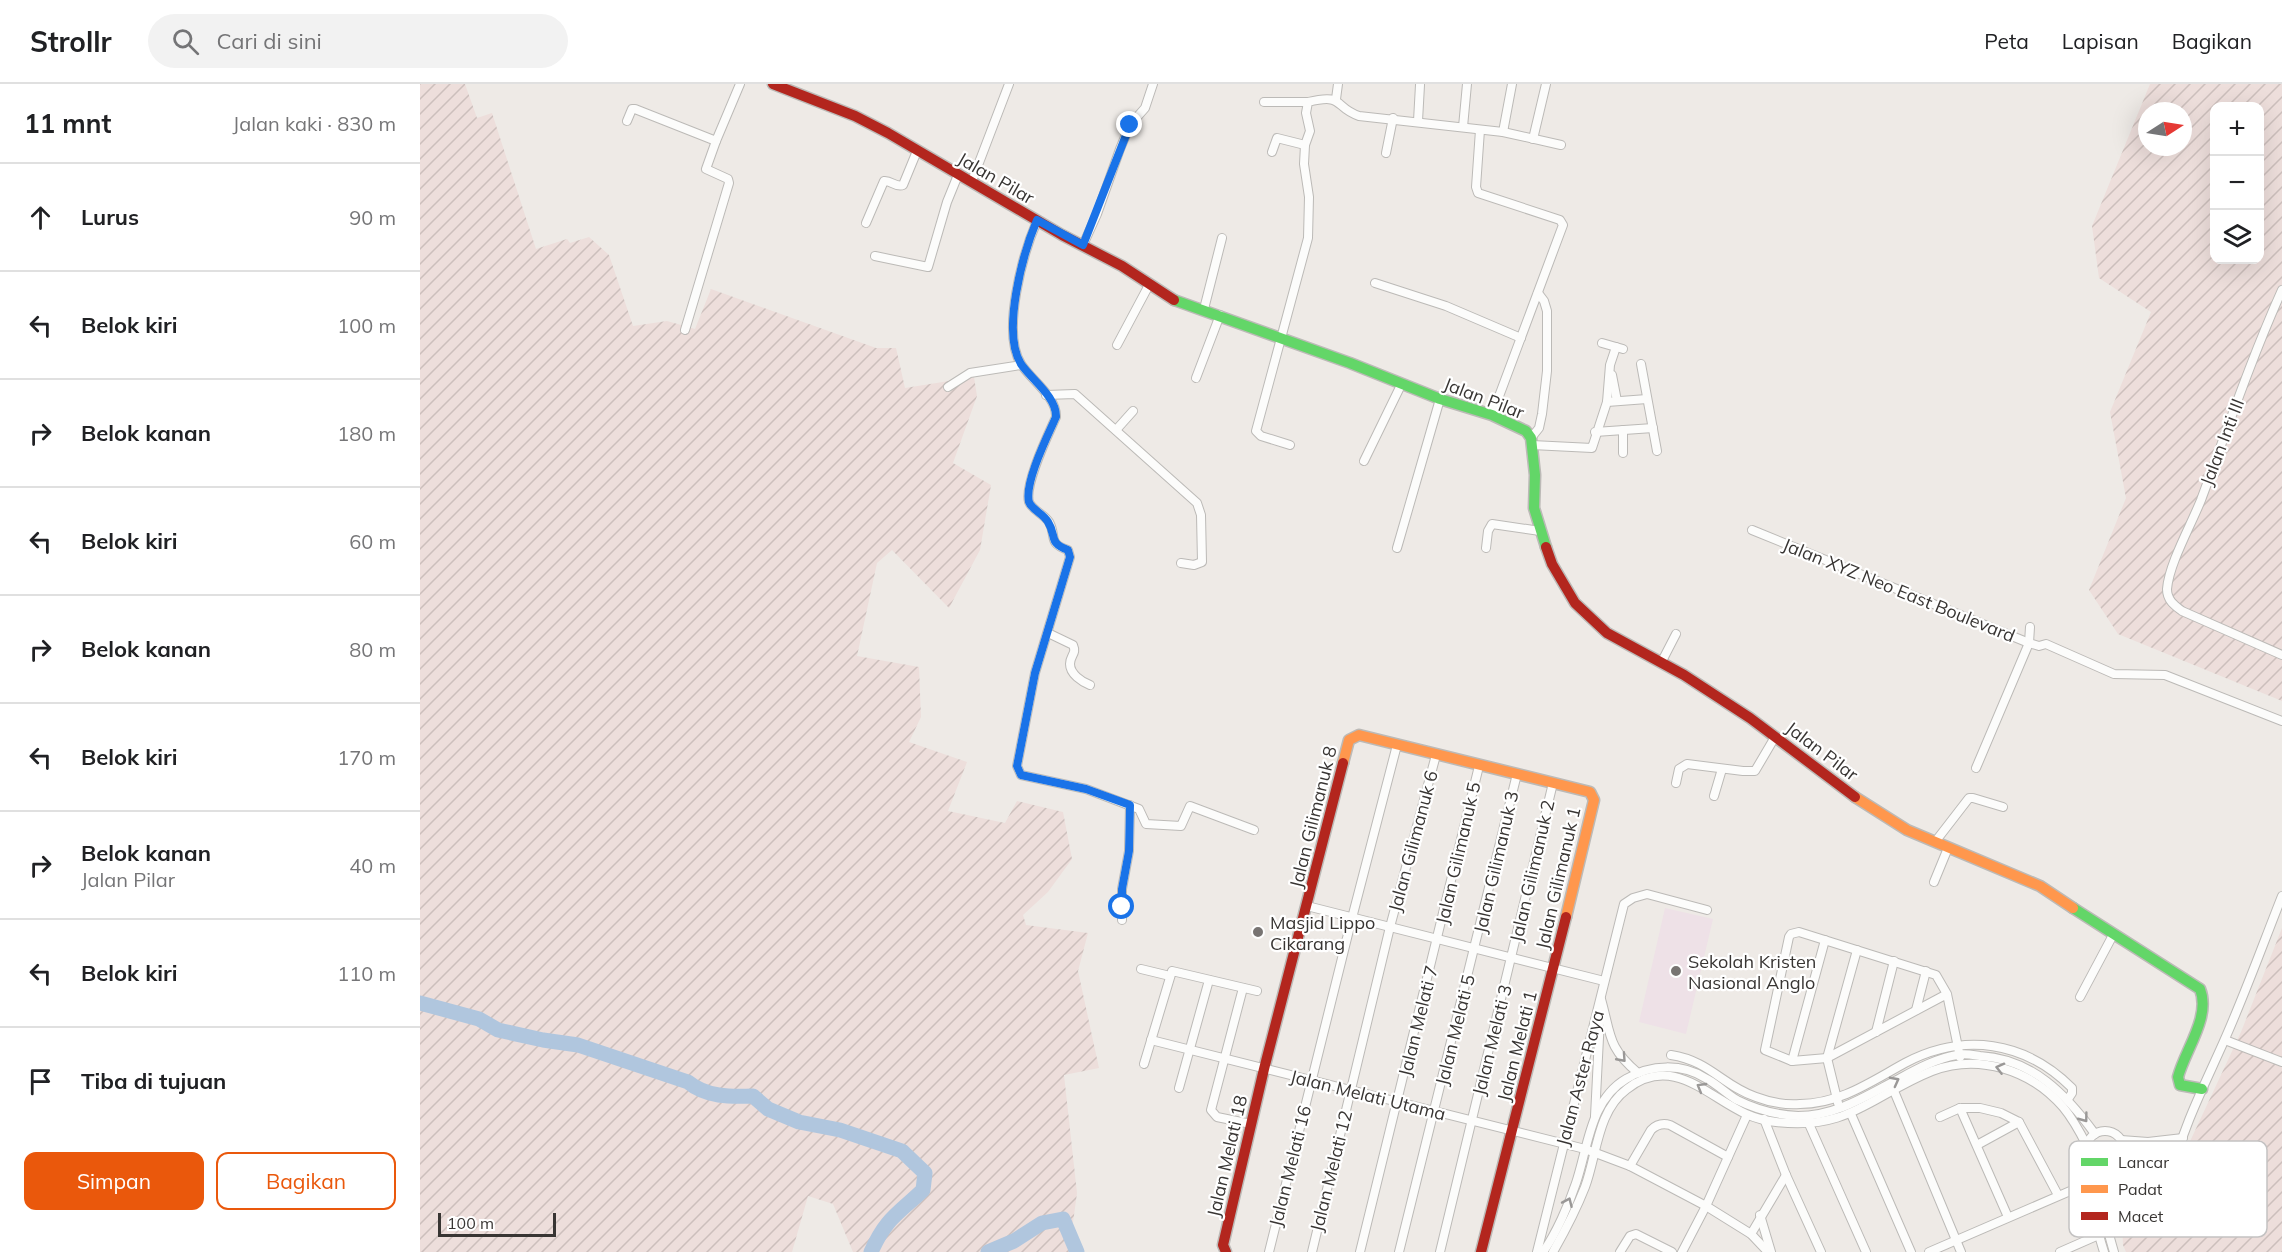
<!DOCTYPE html>
<html lang="id">
<meta charset="utf-8">
<style>
body{margin:0;font-family:Mulish,sans-serif;background:#f2f2f2;color:#202124}
.controls{position:absolute;right:18px;top:18px;display:grid;overflow:hidden;border-radius:12px;box-shadow:0 6px 24px #0002}
.controls button{width:54px;height:54px;display:grid;place-items:center;padding:0;border:0;border-bottom:2px solid #e0e0e0;background:#fff;color:#202124;font:30px sans-serif}
.compass{position:absolute;left:1718px;top:18px;width:54px;height:54px;border-radius:50%;background:#fff;box-shadow:0 6px 24px #0002;rotate:78deg}
.scale{position:absolute;left:18px;bottom:15px;width:118px;box-sizing:border-box;padding-left:6px;border:3px solid #383533;border-top:0;font-size:16px;line-height:21px;white-space:nowrap;color:#383533;-webkit-text-stroke:4px #fff;paint-order:stroke}
.stop{position:absolute;width:18px;height:18px;margin:-14px;border:4px solid #1a73e8;border-radius:50%;background:#fff}
.stop.end{background:#1a73e8;border-color:#fff;box-shadow:0 2px 6px #0008}
.list{margin:0;padding:0;list-style:none}
h2{display:flex;justify-content:space-between;align-items:center;height:78px;margin:0;padding:0 24px;font-size:26px}
h2 small{font-size:20px;font-weight:400;color:#757577}
.list li{display:grid;grid-template-columns:39px 1fr auto;gap:18px;align-items:center;box-sizing:border-box;height:108px;padding:0 24px;border-top:2px solid #e0e0e0}
.list b{display:block;font-size:22px;white-space:nowrap}
.list p{margin:0;font-size:20px;white-space:nowrap;color:#757577}
.list em{font-size:20px;font-style:normal;color:#757577}
.actions{display:flex;gap:12px;padding:18px 24px}
.actions a{flex:1;padding:14px 0;border:2px solid #ea580c;border-radius:12px;text-align:center;font-size:21px;color:#ea580c}
.actions .main{background:#ea580c;color:#fff}
.icon{flex:none;width:33px;height:33px;fill:none;stroke:currentColor;stroke-width:2;stroke-linecap:round;stroke-linejoin:round}
.map{position:relative;flex:none;width:1862px;height:1168px;overflow:hidden}
header{display:flex;align-items:center;gap:36px;box-sizing:border-box;height:84px;padding:0 30px;background:#fff;border-bottom:2px solid #e0e0e0}
header strong{font-size:28px}
nav{display:flex;gap:33px;margin-inline-start:auto;font-size:21px}
.search{width:420px;height:54px;background:#f2f2f2;display:flex;align-items:center;gap:15px;box-sizing:border-box;padding:0 21px;border-radius:33px;color:#757577;font-size:22px}
main{display:flex}
aside{flex:1;background:#fff}
.map>svg:first-child{display:block}
</style>
<header>
<strong>Strollr</strong>
<div class="search"><svg class="icon" aria-label="search" viewBox="0 0 24 24"><circle cx="10" cy="10" r="6"/><path d="M15 15l6 6"/></svg>Cari di sini</div>
<nav><a>Peta</a><a>Lapisan</a><a>Bagikan</a></nav>
</header>
<main>
<aside>
<h2>11 mnt<small>Jalan kaki · 830 m</small></h2>
<ul class="list">
<li><svg class="icon" aria-label="ahead" viewBox="0 0 24 24"><path d="M12 20V5M6 11l6-6 6 6"/></svg><div><b>Lurus</b></div><em>90 m</em></li>
<li><svg class="icon" aria-label="left" viewBox="0 0 24 24"><path d="M17 20v-9H6M10 6l-5 5 5 5"/></svg><div><b>Belok kiri</b></div><em>100 m</em></li>
<li><svg class="icon" aria-label="right" viewBox="0 0 24 24"><path d="M7 20v-9h11M14 6l5 5-5 5"/></svg><div><b>Belok kanan</b></div><em>180 m</em></li>
<li><svg class="icon" aria-label="left" viewBox="0 0 24 24"><path d="M17 20v-9H6M10 6l-5 5 5 5"/></svg><div><b>Belok kiri</b></div><em>60 m</em></li>
<li><svg class="icon" aria-label="right" viewBox="0 0 24 24"><path d="M7 20v-9h11M14 6l5 5-5 5"/></svg><div><b>Belok kanan</b></div><em>80 m</em></li>
<li><svg class="icon" aria-label="left" viewBox="0 0 24 24"><path d="M17 20v-9H6M10 6l-5 5 5 5"/></svg><div><b>Belok kiri</b></div><em>170 m</em></li>
<li><svg class="icon" aria-label="right" viewBox="0 0 24 24"><path d="M7 20v-9h11M14 6l5 5-5 5"/></svg><div><b>Belok kanan</b><p>Jalan Pilar</p></div><em>40 m</em></li>
<li><svg class="icon" aria-label="left" viewBox="0 0 24 24"><path d="M17 20v-9H6M10 6l-5 5 5 5"/></svg><div><b>Belok kiri</b></div><em>110 m</em></li>
<li><svg class="icon" aria-label="arrive" viewBox="0 0 24 24"><path d="M6 21V4h12l-3 4 3 4H6"/></svg><div><b>Tiba di tujuan</b></div></li>
</ul>
<div class="actions"><a class="main">Simpan</a><a>Bagikan</a></div>
</aside>
<div class="map">
<svg width="1862" height="1168" viewBox="0 0 1862 1168">
<defs>
<pattern id="industrial-furrows" width="10" height="10" patternUnits="userSpaceOnUse" patternTransform="scale(1.5)"><rect width="10" height="10" fill="#eddedb"/><path d="M-1 1l2-2M0 10L10 0M9 11l2-2" fill="none" stroke="#ccbfbc"/></pattern>
</defs>
<rect width="100%" height="100%" fill="#eeeae6"/>
<g fill="url(#industrial-furrows)" fill-rule="evenodd">
<path d="M0 0H45L57 34 72 29 116 165 147 155 150 159 169 153 189 171 213 242 247 237 275 245 291 205 456 264H476L485 304 554 293 557 312 533 379 571 401 560 466 529 524 472 466 457 479 437 572 499 583 501 633 489 658 547 678 528 727 585 739 597 717 643 728 652 775 628 808 603 831 606 841 668 849 658 887 679 984 644 991 657 1109 649 1168H433L413 1120 388 1112 372 1168H0Z"/>
<path d="M1730 0H1862V617L1698 550 1669 506 1706 414 1690 328 1731 228 1679 194 1672 142ZM1794 22H1840V176H1794ZM1727 27H1763V63H1727Z"/>
<path d="M1862 844V1168H1706L1703 1161 1701 1115 1741 1090 1759 1081 1821 948Z"/>
</g>
<path fill="#eee1e7" d="M1245 824 1293 835 1266 950 1219 938Z"/>
<g fill="none" stroke-linecap="round" stroke-linejoin="round">
<g stroke="#b0c6de" stroke-width="15">
<path d="M0 919 59 935 78 946 123 956 158 961 268 998C286 1013 310 1013 333 1012L348 1025 379 1038 420 1046 482 1067 505 1089 503 1106C478 1130 466 1134 451 1168"/>
<path d="M568 1168 594 1157 622 1139 643 1135 657 1168"/>
</g>
<defs>
<g id="street">
<path d="M916 15 918 0"/>
<path d="M844 18H888"/>
<path d="M207 37 212 25H215L296 57 320 0"/>
<path d="M998 37 1000 1"/>
<path d="M1043 43 1047 0"/>
<path d="M1060 46 1056 103 1058 109 1140 136 1143 141 1072 331"/>
<path d="M1083 48 1092 0"/>
<path d="M1113 55 1126 0"/>
<path d="M852 68 857 54 885 61"/>
<path d="M966 69 973 34"/>
<path d="M552 97 589 0"/>
<path d="M617 137C603 169 581 248 601 280 611 296 637 313 636 333 628 351 604 400 609 418 612 426 624 430 629 438 637 452 627 459 648 466L650 473 615 589 597 682 601 691 666 705 719 725 726 740 761 742 770 722 834 746"/>
<path d="M446 139 464 97C471 96 476 104 483 101L497 67"/>
<path d="M663 161 677 130 700 65 710 41 725 24 733 0"/>
<path d="M455 172 508 183 527 118 538 91"/>
<path d="M955 199 1026 222 1101 254"/>
<path d="M1862 206C1831 275 1807 346 1781 416 1771 441 1749 480 1747 505 1747 516 1754 521 1762 527L1862 571"/>
<path d="M784 225 802 154"/>
<path d="M265 246 309 99 308 95 286 85 296 57"/>
<path d="M1182 259 1203 265"/>
<path d="M697 261 729 201"/>
<path d="M1221 280 1237 367"/>
<path d="M1192 291 1197 317"/>
<path d="M776 294 800 231"/>
<path d="M528 303 550 289 601 281"/>
<path d="M626 311 655 310 777 419 781 431 782 478 774 481 761 479"/>
<path d="M1187 318 1227 315"/>
<path d="M696 346 713 327"/>
<path d="M1203 346V369"/>
<path d="M1175 348 1233 344"/>
<path d="M1111 354 1119 344 1122 330 1127 287V227L1124 217 1118 209"/>
<path d="M870 361 841 352 836 347 888 154 889 113 884 80 885 61 890 47 886 29 888 18C925 9 913 23 939 32L1083 48 1141 61"/>
<path d="M1112 361 1172 364 1187 318 1190 281 1196 263"/>
<path d="M944 377 982 299"/>
<path d="M1332 446 1609 559 1619 562 1626 560 1694 590 1745 591 1862 637"/>
<path d="M977 464 1020 315"/>
<path d="M1066 464 1068 447 1072 440 1120 447"/>
<path d="M628 549 653 561C657 570 650 571 650 580 650 590 662 598 670 601"/>
<path d="M1241 579 1256 550"/>
<path d="M1556 684 1609 559 1610 543"/>
<path d="M1256 699 1259 685 1267 680 1323 687H1335L1355 653"/>
<path d="M1294 712 1302 685"/>
<path d="M1515 758 1549 714H1553L1583 723"/>
<path d="M1514 798 1528 764"/>
<path d="M887 822 1184 897"/>
<path d="M702 836V805L709 767 710 721"/>
<path d="M721 885 750 892"/>
<path d="M823 904 791 1026 797 1033 831 1040"/>
<path d="M1527 910 1407 974 1372 977 1345 966 1369 853 1371 850 1379 848 1516 891 1527 910 1540 973"/>
<path d="M1660 913 1693 851"/>
<path d="M1181 915C1191 950 1187 963 1218 989"/>
<path d="M1496 926 1506 887"/>
<path d="M1456 948 1474 877"/>
<path d="M731 956 1165 1065 1210 1082 1286 1122 1331 1150 1348 1168"/>
<path d="M1805 956 1862 978"/>
<path d="M1251 971C1290 977 1303 1002 1336 1013 1349 1018 1366 1021 1380 1020 1420 1020 1452 997 1485 979 1544 948 1605 957 1652 1004V1009L1648 1015"/>
<path d="M1372 977 1405 856"/>
<path d="M724 980 752 887 837 907"/>
<path d="M759 1004 789 896"/>
<path d="M1474 1007 1541 1168"/>
<path d="M1418 1019 1407 974 1437 866"/>
<path d="M1540 1024 1588 1133"/>
<path d="M1431 1030 1491 1168"/>
<path d="M1175 1032 1180 934"/>
<path d="M1520 1033 1540 1024H1560L1581 1029 1599 1038 1638 1111"/>
<path d="M1344 1035 1366 1091 1401 1168"/>
<path d="M1389 1040 1446 1168"/>
<circle cx="1685" cy="1066" r="19"/>
<path d="M1701 1056 1728 1058 1763 1054"/>
<path d="M1557 1061 1599 1038"/>
<path d="M1702 1075 1727 1074 1760 1064"/>
<path d="M1673 1080C1668 1109 1675 1140 1684 1168"/>
<path d="M1210 1082 1231 1046C1236 1041 1243 1039 1250 1041L1308 1073"/>
<path d="M1686 1085C1677 1114 1686 1140 1694 1168"/>
<path d="M1752 1090C1762 1044 1785 1000 1804 957 1825 910 1843 860 1862 812"/>
<path d="M1340 1131 1351 1168"/>
<path d="M1331 1150 1366 1091"/>
<path d="M849 1168 932 834 977 661"/>
<path d="M892 1168 970 843 1016 671"/>
<path d="M940 1168 1059 682"/>
<path d="M979 1168 1097 690"/>
<path d="M1020 1168 1133 699"/>
<path d="M1117 1168 1204 820 1213 814 1227 810 1287 826"/>
<path d="M1123 1168C1136 1150 1149 1120 1156 1099 1168 1064 1170 1016 1206 995 1231 980 1262 979 1287 995 1298 1001 1307 1010 1317 1016 1335 1025 1358 1031 1378 1032 1413 1032 1441 1015 1471 999 1492 988 1513 975 1537 971 1544 969 1553 971 1560 972 1612 975 1646 1010 1675 1050"/>
<path d="M1133 1168C1145 1147 1156 1126 1165 1103 1177 1071 1177 1027 1207 1005 1252 970 1287 1012 1326 1030 1335 1034 1347 1037 1356 1038 1429 1047 1452 1011 1512 987 1559 969 1611 986 1643 1023 1653 1035 1660 1048 1667 1062"/>
<path d="M1200 1168 1210 1152 1216 1150 1252 1168"/>
<path d="M1262 1168 1286 1122 1327 1031"/>
<path d="M1509 1168 1671 1098"/>
<path d="M1640 1168 1681 1150"/>
</g>
<g id="fast">
<path d="M754 216 930 279 1020 315 1072 331 1106 347 1111 354 1115 391 1114 424 1126 463"/>
<path d="M1653 824 1780 905C1791 933 1765 966 1758 993L1760 1001 1782 1005"/>
</g>
<g id="slow">
<path d="M923 679 929 656 939 651 1170 708 1174 716 1146 833"/>
<path d="M1435 713 1487 746 1620 802 1653 824"/>
</g>
<g id="jam">
<path d="M353 0 435 32 468 49 642 151 702 182 754 216"/>
<path d="M1126 463 1132 480 1155 519 1187 549 1264 591 1330 634 1435 713"/>
<path d="M806 1168 803 1161 844 985 923 679"/>
<path d="M1061 1168 1146 833"/>
</g>
</defs>
<use href="#street" stroke="#bcbab7" stroke-width="10"/>
<use href="#fast" stroke="#bcbab7" stroke-width="13"/>
<use href="#slow" stroke="#bcbab7" stroke-width="13"/>
<use href="#jam" stroke="#bcbab7" stroke-width="13"/>
<use href="#street" stroke="#fcfcfb" stroke-width="8"/>
<use href="#fast" stroke="#63d668" stroke-width="10"/>
<use href="#slow" stroke="#ff974d" stroke-width="10"/>
<use href="#jam" stroke="#b3261e" stroke-width="10"/>
</g>
<defs><path id="oneway-chevron" d="M-2-3.5L2.5 0L-2 3.5" fill="none" stroke-width="1.6" stroke-linecap="round" stroke-linejoin="round" transform="scale(1.5)"/></defs>
<g stroke="#9a9897">
<use href="#oneway-chevron" transform="translate(1202 974) rotate(48)"/>
<use href="#oneway-chevron" transform="translate(1580 984) rotate(-166)"/>
<use href="#oneway-chevron" transform="translate(1475 997) rotate(-28)"/>
<use href="#oneway-chevron" transform="translate(1281 1003) rotate(-150)"/>
<use href="#oneway-chevron" transform="translate(1664 1034) rotate(53)"/>
<use href="#oneway-chevron" transform="translate(1148 1118) rotate(-66)"/>
</g>
<g fill="none" stroke-linecap="round" stroke-linejoin="round">
<path stroke="#1a73e8" stroke-width="8" d="M702 823V805L709 767 710 721 666 705 601 691 597 682 615 589 650 473 648 466C628 459 637 452 628 438 624 430 612 426 609 418 604 399 628 351 636 333 637 313 611 295 601 280 581 248 603 169 617 136L663 161 710 41"/>
</g>
<g fill="#787472" stroke="#fff" stroke-width="2">
<circle cx="838" cy="848" r="6"/>
<circle cx="1256" cy="887" r="6"/>
</g>
<g text-anchor="middle" dominant-baseline="central" stroke-width="4.5" stroke-linejoin="round" paint-order="stroke">
<g font-size="18" fill="#383533" stroke="#fff">
<text transform="translate(576 94) rotate(30)">Jalan Pilar</text>
<text transform="translate(1064 314) rotate(21)">Jalan Pilar</text>
<text transform="translate(1802 358) rotate(-69)">Jalan Inti III</text>
<text transform="translate(1479 506) rotate(22)">Jalan XYZ Neo East Boulevard</text>
<text transform="translate(1402 667) rotate(37)">Jalan Pilar</text>
<text transform="translate(893 733) rotate(-76)">Jalan Gilimanuk 8</text>
<text transform="translate(993 757) rotate(-75)">Jalan Gilimanuk 6</text>
<text transform="translate(1038 769) rotate(-77)">Jalan Gilimanuk 5</text>
<text transform="translate(1076 778) rotate(-77)">Jalan Gilimanuk 3</text>
<text transform="translate(1112 787) rotate(-77)">Jalan Gilimanuk 2</text>
<text transform="translate(1138 794) rotate(-77)">Jalan Gilimanuk 1</text>
<text transform="translate(998 937) rotate(-76)">Jalan Melati 7</text>
<text transform="translate(1035 946) rotate(-76)">Jalan Melati 5</text>
<text transform="translate(1072 956) rotate(-76)">Jalan Melati 3</text>
<text transform="translate(1097 962) rotate(-76)">Jalan Melati 1</text>
<text transform="translate(1160 994) rotate(-75)">Jalan Aster Raya</text>
<text transform="translate(948 1011) rotate(14)">Jalan Melati Utama</text>
<text transform="translate(807 1072) rotate(-77)">Jalan Melati 18</text>
<text transform="translate(870 1082) rotate(-76)">Jalan Melati 16</text>
<text transform="translate(911 1087) rotate(-76)">Jalan Melati 12</text>
</g>
<g font-size="18" fill="#383533" stroke="#fff" text-anchor="start">
<text x="850" y="838">Masjid Lippo<tspan x="850" dy="21">Cikarang</tspan></text>
<text x="1268" y="877">Sekolah Kristen<tspan x="1268" dy="21">Nasional Anglo</tspan></text>
</g>
</g>
<rect x="1649" y="1057" width="198" height="96" rx="9" fill="#fff" stroke="#c3c2c2" stroke-width="1.5"/>
<rect x="1661" y="1074" width="27" height="8" fill="#63d668"/>
<rect x="1661" y="1101" width="27" height="8" fill="#ff974d"/>
<rect x="1661" y="1128" width="27" height="8" fill="#b3261e"/>
<g font-size="16" fill="#383533">
<text x="1698" y="1084">Lancar</text>
<text x="1698" y="1111">Padat</text>
<text x="1698" y="1138">Macet</text>
</g>
</svg>
<div class="controls">
<button>+</button>
<button>−</button>
<button><svg class="icon" aria-label="layers" viewBox="0 0 24 24"><path d="M12 4l9 5-9 5-9-5zM3 14l9 5 9-5"/></svg></button>
</div>
<svg class="compass" viewBox="-18 -18 36 36"><path d="M0-13l5 13h-10z" fill="#e53935"/><path d="M0 13l5-13h-10z" fill="#757577"/></svg>
<div class="scale">100 m</div>
<div class="stop" style="left:702px;top:823px"></div>
<div class="stop end" style="left:710px;top:41px"></div>
</div>
</main>
